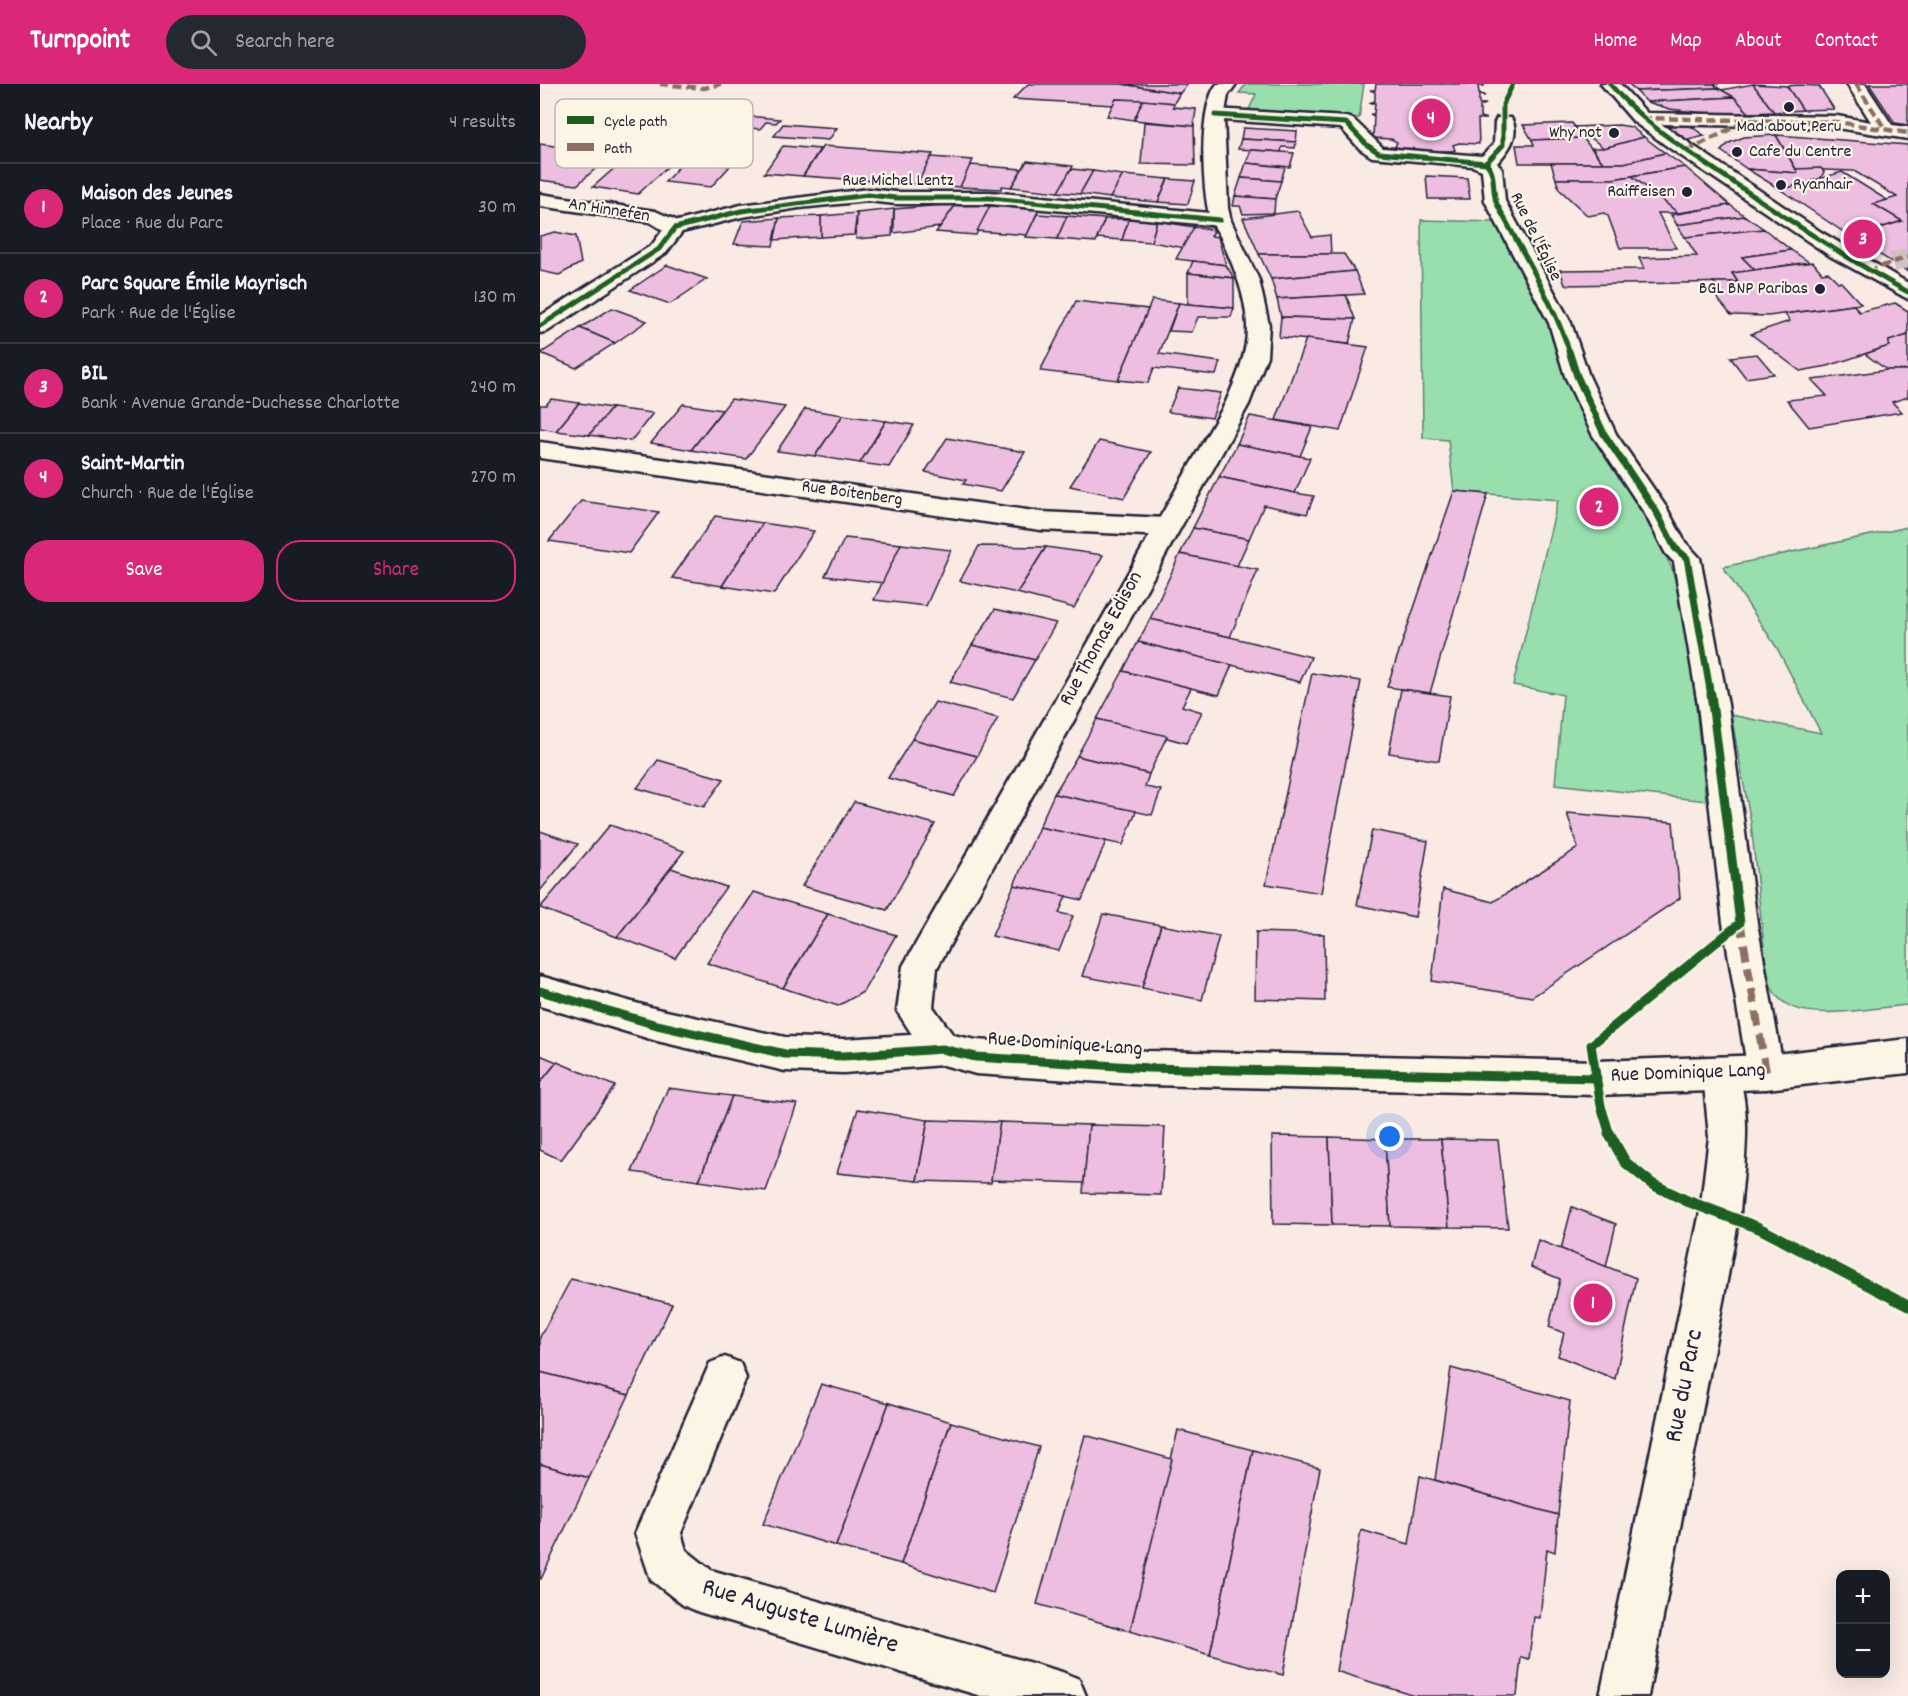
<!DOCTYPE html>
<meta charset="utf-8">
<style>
body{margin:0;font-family:Dekko,sans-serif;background:#242831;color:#f1f3f6}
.controls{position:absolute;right:18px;bottom:18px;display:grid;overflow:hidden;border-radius:12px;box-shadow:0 6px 24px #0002}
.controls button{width:54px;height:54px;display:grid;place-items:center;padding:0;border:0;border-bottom:2px solid #363941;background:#171b24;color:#f1f3f6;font:30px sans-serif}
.you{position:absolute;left:850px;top:1053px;width:21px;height:21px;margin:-15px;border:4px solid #fff;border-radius:50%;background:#1a73e8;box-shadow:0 0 0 9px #1a73e833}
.badge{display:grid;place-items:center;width:39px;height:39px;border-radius:50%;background:#db2777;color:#fff;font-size:20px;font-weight:700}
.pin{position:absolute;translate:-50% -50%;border:3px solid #fff;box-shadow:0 2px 6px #0006}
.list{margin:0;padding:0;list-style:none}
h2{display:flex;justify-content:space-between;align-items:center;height:78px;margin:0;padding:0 24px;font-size:26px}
h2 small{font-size:20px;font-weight:400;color:#9ea1a6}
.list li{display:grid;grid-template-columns:39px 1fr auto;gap:18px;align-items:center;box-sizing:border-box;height:90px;padding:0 24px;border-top:2px solid #363941}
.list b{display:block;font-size:22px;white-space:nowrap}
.list p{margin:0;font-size:20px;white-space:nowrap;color:#9ea1a6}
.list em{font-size:20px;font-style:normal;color:#9ea1a6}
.actions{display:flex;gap:12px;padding:18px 24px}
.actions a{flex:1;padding:14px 0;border:2px solid #db2777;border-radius:24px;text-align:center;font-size:21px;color:#db2777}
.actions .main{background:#db2777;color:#fff}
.icon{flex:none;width:33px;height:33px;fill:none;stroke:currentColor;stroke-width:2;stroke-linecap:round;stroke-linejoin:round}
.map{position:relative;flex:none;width:1368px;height:1612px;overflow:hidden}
header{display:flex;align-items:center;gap:36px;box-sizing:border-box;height:84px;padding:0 30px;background:#db2777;color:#fff}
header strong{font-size:28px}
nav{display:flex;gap:33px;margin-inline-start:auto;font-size:21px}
.search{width:420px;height:54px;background:#242831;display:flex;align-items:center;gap:15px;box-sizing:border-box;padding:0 21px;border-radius:33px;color:#9ea1a6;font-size:22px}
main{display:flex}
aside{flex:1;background:#171b24}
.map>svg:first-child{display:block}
</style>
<header>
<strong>Turnpoint</strong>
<div class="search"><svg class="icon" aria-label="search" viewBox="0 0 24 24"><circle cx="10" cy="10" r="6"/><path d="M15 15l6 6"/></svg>Search here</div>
<nav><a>Home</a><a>Map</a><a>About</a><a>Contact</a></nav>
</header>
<main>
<aside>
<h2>Nearby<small>4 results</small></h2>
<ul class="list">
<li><span class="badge">1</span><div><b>Maison des Jeunes</b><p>Place · Rue du Parc</p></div><em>30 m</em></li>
<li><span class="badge">2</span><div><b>Parc Square Émile Mayrisch</b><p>Park · Rue de l'Église</p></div><em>130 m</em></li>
<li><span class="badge">3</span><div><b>BIL</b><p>Bank · Avenue Grande-Duchesse Charlotte</p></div><em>240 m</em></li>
<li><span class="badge">4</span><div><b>Saint-Martin</b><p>Church · Rue de l'Église</p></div><em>270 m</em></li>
</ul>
<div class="actions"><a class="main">Save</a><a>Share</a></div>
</aside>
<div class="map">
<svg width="1368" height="1612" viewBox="0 0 1368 1612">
<rect width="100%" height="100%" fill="#f9eae4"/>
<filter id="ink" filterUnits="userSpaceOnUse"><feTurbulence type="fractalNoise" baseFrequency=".0167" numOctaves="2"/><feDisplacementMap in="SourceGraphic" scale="12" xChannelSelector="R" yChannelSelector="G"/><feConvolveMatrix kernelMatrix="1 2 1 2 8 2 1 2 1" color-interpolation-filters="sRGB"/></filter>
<g filter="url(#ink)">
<g fill="#98dfad" stroke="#5d8074" stroke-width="1.5">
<path d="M706 0H824L819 34 708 28 716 10 699 9Z"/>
<path d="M881 136 954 138 1008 239 1027 293 1107 431 1133 487 1149 556 1166 717 1015 700 1023 611 973 601 1018 416 914 407 908 356 883 354Z"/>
<path d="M1368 443V921C1337 923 1270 938 1245 919 1235 913 1231 903 1227 892L1211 739 1191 631 1281 649 1237 564 1183 483Z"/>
</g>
<g fill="#edbee0" stroke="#22223b" stroke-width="1.5">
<path d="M488 0H582L640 9 634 19 576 15 573 21 473 15Z"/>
<path d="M582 0H648L640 9Z"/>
<path d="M836 0H944V2H938L939 9 945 12 939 11V20H946L940 22V33L947 35H938L939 60 919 59 913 61 915 66 912 67H872L855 63 857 58 851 55 833 54 834 32 830 30H834L835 19H829L835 17V8L830 6H835Z"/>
<path d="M1089 0H1179H1174L1178 4 1096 7Z"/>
<path d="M1213 0 1234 28 1209 29 1194 13 1181 6Z"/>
<path d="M1213 0 1247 2 1263 26 1234 28Z"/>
<path d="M1329 0H1368V41L1355 39Z"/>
<path d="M1258 1 1279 2 1294 25 1263 26 1247 2Z"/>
<path d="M1178 4 1194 13 1107 18 1096 7Z"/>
<path d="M1194 13 1209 29H1163L1130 25 1107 18Z"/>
<path d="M576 15 603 16 594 36 567 32Z"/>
<path d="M603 16 634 19 633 23 656 25 654 42 594 36Z"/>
<path d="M197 31 240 35 236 39 226 38 220 45 199 43 205 37 193 36Z"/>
<path d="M1143 37 1165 52 1148 56 1126 41Z"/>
<path d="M604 38 654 42 655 81 601 80Z"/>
<path d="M1032 39 1043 54 992 56 983 41Z"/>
<path d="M243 40 297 44 289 56 234 52Z"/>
<path d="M1079 41 1091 43 1104 53 1064 64 1051 54H1043L1034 43Z"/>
<path d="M703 44 757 47 756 58 701 55Z"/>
<path d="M1236 51 1258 89 1207 85 1181 67 1189 59 1204 53Z"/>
<path d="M1236 51 1368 61V188L1311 153 1362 137 1333 120 1357 113 1314 87 1256 85Z"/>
<path d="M1104 53 1125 69 1084 79H1063L1052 64H1064Z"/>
<path d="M1043 54 1063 79H979L976 61H994L992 56Z"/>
<path d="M701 55 756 58 755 64 742 63 741 68 698 65Z"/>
<path d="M0 60 72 70 37 101 0 96Z"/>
<path d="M243 62 280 65 263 92 224 89Z"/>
<path d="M283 62 393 70 377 100 263 92Z"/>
<path d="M711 66 741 68 754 69 750 83 706 79Z"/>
<path d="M102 69 137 74 98 110 53 103 87 73 96 74Z"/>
<path d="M1125 69 1145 83 1073 95H1016L1011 79H1084Z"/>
<path d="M391 73 433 76 420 103 377 100Z"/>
<path d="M144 77 190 82 171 103 125 98Z"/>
<path d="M487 77 533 82 518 108 471 103Z"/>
<path d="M706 79 745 83 741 97 701 94Z"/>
<path d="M430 81 482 85 471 103 462 102 461 105 420 103Z"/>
<path d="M1145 83 1190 121 1138 129 1092 92Z"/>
<path d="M1281 84 1284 88 1280 95 1241 106 1207 85 1258 89 1256 85Z"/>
<path d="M531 85 553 87 540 110 518 108Z"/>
<path d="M553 87 583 91 570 114 540 110Z"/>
<path d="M1302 88 1347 116 1333 120 1362 137 1311 153 1241 106Z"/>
<path d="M583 91 628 95 618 118 570 114Z"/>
<path d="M886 92 927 94 930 115H888Z"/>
<path d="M1092 92 1138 129H1118L1136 164H1080L1068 132 1064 129 1048 132 1019 105 1016 95H1073Z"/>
<path d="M701 94 741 97 735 115 695 112Z"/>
<path d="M628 95 655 97 648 120 618 118Z"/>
<path d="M695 112 735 115 734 129 703 130 700 122H693Z"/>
<path d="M416 120 450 122 436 151 396 148Z"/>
<path d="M416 120 400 143 354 149V125Z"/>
<path d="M1190 121 1205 132 1137 141 1131 131Z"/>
<path d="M450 122 499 125 487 151 437 147Z"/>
<path d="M354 125 352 152 316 155 317 129Z"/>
<path d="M758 127 772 153 790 151 791 170H719L703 134Z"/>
<path d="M317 129 314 151 281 153V132Z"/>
<path d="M497 130 527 132 517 155 486 153Z"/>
<path d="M281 132V153L234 156 239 134Z"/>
<path d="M527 132 565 135 556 158 517 155Z"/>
<path d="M1205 132 1224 145 1145 153 1137 141Z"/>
<path d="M239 134 233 162 194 160 203 137Z"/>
<path d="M565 135H589L582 156 557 154Z"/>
<path d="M589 135 617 137 611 158 582 156Z"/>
<path d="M617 137 654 143 645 164 611 158Z"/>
<path d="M654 143 675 146 671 152 678 153 686 181 636 175Z"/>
<path d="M1224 145 1251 166 1202 173 1215 186 1192 189 1198 198 1025 201 1020 186 1104 185 1099 174 1157 172 1145 153Z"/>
<path d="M15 148 36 152 41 179 19 191 0 187V152Z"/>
<path d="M1251 166 1269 178 1215 186 1202 173Z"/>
<path d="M719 170H804L815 187 731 195Z"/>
<path d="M653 177 686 181 694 194 648 189Z"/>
<path d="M1273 178 1282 189 1288 188 1298 198H1301L1321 220 1228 232 1191 231 1172 208 1182 207 1173 198H1198L1192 189Z"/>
<path d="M127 181 167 195 130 220 90 206Z"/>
<path d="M815 187 824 210 737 215 731 195Z"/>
<path d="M648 189 694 194V224L648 220Z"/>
<path d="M806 211 815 235 741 233 737 215Z"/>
<path d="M612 216 639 219 619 270 680 278 676 291 614 284 608 299 578 296Z"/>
<path d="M536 217 608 225 578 296 500 287Z"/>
<path d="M639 219 648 220 694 224 691 233H658L652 248 629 247Z"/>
<path d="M1355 219 1368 227V251L1349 257V262L1288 282 1260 287 1211 250 1250 237 1245 230 1314 221 1319 228Z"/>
<path d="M72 224 107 237 75 259 40 244Z"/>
<path d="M741 233 815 235 809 260 739 253Z"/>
<path d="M40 244 75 259 36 284 1 269Z"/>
<path d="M1368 251V286H1347L1325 270 1349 262V257Z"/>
<path d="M766 255 828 263 800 347 736 336Z"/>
<path d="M1217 270 1234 290 1206 294 1190 273Z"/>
<path d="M1347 286H1368V313L1352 318 1362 328 1269 343 1247 316 1287 312 1272 296Z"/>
<path d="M638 304 681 309 672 334 628 328Z"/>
<path d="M11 315 39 319 16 347 0 344V321H6Z"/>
<path d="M191 315 245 323 206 375 151 366Z"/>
<path d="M39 319 72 324 49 351 16 347Z"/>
<path d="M143 320 182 326 151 366 111 359Z"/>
<path d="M72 324 113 329 91 357 49 351Z"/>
<path d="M265 325 303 331 275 372 237 367Z"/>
<path d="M303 331 346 337 320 379 275 372Z"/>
<path d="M710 332 772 343 760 372 697 360Z"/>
<path d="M346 337 374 341 349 383 320 379Z"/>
<path d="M407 354 485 368 461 407 423 400 426 396 385 388Z"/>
<path d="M559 357 611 368 584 414 530 402Z"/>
<path d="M697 360 770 374 755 409 679 393Z"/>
<path d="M679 393 755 409 774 412 767 430 724 421 709 455 653 444Z"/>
<path d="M914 407 948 410 890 609 847 603Z"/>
<path d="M41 417 119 428 89 469 9 457Z"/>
<path d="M175 432 223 439 182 502 132 494Z"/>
<path d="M223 439 274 447 234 510 182 502Z"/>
<path d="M653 444 709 455 697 482 640 470Z"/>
<path d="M305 454 361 460 343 499 285 492Z"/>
<path d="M361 460 411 466 386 522 334 516Z"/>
<path d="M439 462 506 463 477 509 420 497Z"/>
<path d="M506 463 563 471 534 524 477 509Z"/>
<path d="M640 470 718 486 690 553 610 535Z"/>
<path d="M455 525 516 539 495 576 432 561Z"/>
<path d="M610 535 690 553 771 573 760 598 598 558Z"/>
<path d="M598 558 692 581 679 611 583 587Z"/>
<path d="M432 561 495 576 473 614 410 598Z"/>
<path d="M583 587 651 604 642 622 662 628 646 659 557 635Z"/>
<path d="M772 589 821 597 781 809 726 800Z"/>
<path d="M861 605 910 612 899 677 849 669Z"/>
<path d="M395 618 458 634 437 672 372 655Z"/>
<path d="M557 635 627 652 609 690 537 672Z"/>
<path d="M372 655 437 672 414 712 348 694Z"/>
<path d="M537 672 609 690 605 703 621 706 612 731 514 710Z"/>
<path d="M118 676 184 695 164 723 97 704Z"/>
<path d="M514 710 596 727 583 761 499 743Z"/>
<path d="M314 718 395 740 347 826 262 802Z"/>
<path d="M1027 729 1133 738 1140 814 992 913 892 897 903 805 953 818 1038 764Z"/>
<path d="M70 741 144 767 77 853 0 824Z"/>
<path d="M499 743 566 757 542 816 474 801Z"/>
<path d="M832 746 888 757 875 833 817 821Z"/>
<path d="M0 747 38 760 0 807Z"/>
<path d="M131 784 186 803 135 874 77 853Z"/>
<path d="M474 801 526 812 519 829 533 832 519 867 452 852Z"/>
<path d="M214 808 288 830 243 904 167 879Z"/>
<path d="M288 830 356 851 323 908 298 922 243 904Z"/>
<path d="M563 830 621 841 602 904 542 892Z"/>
<path d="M621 841 679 852 662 916 602 904Z"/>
<path d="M716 848 784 850 785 917 715 915Z"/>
<path d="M0 971 17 978 0 999Z"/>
<path d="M17 978 75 1002 21 1076 0 1066V999Z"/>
<path d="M128 1004 192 1012 159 1097 92 1088Z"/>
<path d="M192 1012 257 1020 226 1107 159 1097Z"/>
<path d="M318 1025 388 1036 377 1097 297 1089Z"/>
<path d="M388 1036 460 1038 451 1099 377 1097Z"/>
<path d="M460 1038 549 1041 544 1099 451 1096Z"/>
<path d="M549 1041 625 1043 621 1111 543 1109Z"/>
<path d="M732 1052 789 1053 792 1141 733 1140Z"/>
<path d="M789 1053 845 1055 850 1142 792 1141Z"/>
<path d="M845 1055H901L909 1143 850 1142Z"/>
<path d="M901 1055 958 1056 968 1144 909 1143Z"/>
<path d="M1032 1123 1076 1140 1066 1183 1021 1165Z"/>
<path d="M998 1156 1096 1194 1075 1295 1018 1272 1024 1249 1009 1243 1020 1195 991 1183Z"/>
<path d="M31 1195 132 1220 89 1311 0 1288V1253Z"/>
<path d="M911 1284 1030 1317 1018 1431 895 1396Z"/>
<path d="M0 1288 89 1311 49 1394 0 1380Z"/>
<path d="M281 1300 349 1319 296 1462 223 1440Z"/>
<path d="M349 1319 411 1338 361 1480 296 1462Z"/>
<path d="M411 1338 499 1363 453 1509 361 1480Z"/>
<path d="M638 1346 713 1366 670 1571 590 1547Z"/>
<path d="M545 1351 632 1375 590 1547 497 1520Z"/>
<path d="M713 1366 780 1384 743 1591 670 1571Z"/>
<path d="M0 1380 49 1394 1 1495 0 1494Z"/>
<path d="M880 1392 1018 1431 1015 1468 1007 1465 1000 1534 994 1533 989 1575 981 1573 977 1612H875L796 1587 821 1446 869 1460Z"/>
</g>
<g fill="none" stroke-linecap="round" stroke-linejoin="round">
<path stroke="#cec2c2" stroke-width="20" stroke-dasharray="20 10" stroke-linecap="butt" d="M1352 179 1368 173"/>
<defs>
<g id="minor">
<path d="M1061 0H1080L1107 29 1297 32 1331 38 1307 0H1325L1352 41 1368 43V55L1297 44 1121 40 1281 148 1368 199V215L1290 172 1131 65 1094 38Z"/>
<path d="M675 25 806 33 813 35 843 64 942 72 954 60 955 38 957 34H971C981 51 968 67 957 79L962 85 965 117 1031 239 1049 292 1076 350 1126 423 1145 458 1160 474 1188 621 1217 839 1244 988 1239 1000 1226 1005 1213 1000 1208 988 1183 839 1158 621 1134 478 1126 470 1105 430 1052 350 1025 292 1009 239 945 117 942 86 932 82 832 73 820 65 801 44 668 35 666 31Z"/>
<path d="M328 105 356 108H450L680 130 687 132 690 136 687 140 680 142 450 120H356L328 117 259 124 202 133 142 148 126 169 8 247 0 249V232L112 161 123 146 110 138 0 122V110L115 127 138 137 201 121Z"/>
<path d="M0 358 501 428 626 434 635 437 639 443 635 449 626 452 501 446 0 374Z"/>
<path d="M0 892 117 925 245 953 304 955 402 949 415 953 420 965 415 977 402 981 304 989 245 987 117 957 0 922Z"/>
<path d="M1181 973 1194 978C1214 1024 1204 1080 1200 1128L1108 1612H1060L1160 1128 1169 1053 1163 990 1168 978Z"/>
<path d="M185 1273 200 1279 206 1294 141 1449 146 1466 171 1486 522 1588 539 1595 546 1612H441L159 1528 143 1521 111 1496 95 1449 170 1279Z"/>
</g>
<path id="major" d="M677 0H696L688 11 684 34 688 124 691 137 719 196 729 241 727 272 709 320 397 884 393 923 413 951 436 956 608 967 1057 977 1226 971 1368 955V989L1226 1005 1057 1011 608 1001 436 990 389 977 357 927 363 882 685 320C696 295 708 269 707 241 706 211 693 181 681 154 678 147 672 141 670 134 662 106 658 23 677 0Z"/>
</defs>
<use href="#minor" stroke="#22223b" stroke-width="5"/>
<use href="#major" stroke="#22223b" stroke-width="5"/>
<use href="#minor" fill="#fcf5e5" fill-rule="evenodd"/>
<use href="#major" fill="#fcf5e5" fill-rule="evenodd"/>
<g stroke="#8d6e63" stroke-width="4.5" stroke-dasharray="9 4.5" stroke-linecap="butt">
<path d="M120 0 164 4 181 0"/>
<path d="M1316 0 1345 45"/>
<path d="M1102 34 1297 38 1368 49"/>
<path d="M1147 67 1202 39"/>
<path d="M1328 187 1368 173"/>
</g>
<path stroke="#8d6e63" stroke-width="8" stroke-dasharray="15 8" stroke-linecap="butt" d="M1200 837 1226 988"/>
<defs>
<g id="cycleway-far3">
<path d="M1070 0C1103 40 1145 65 1187 94 1246 134 1305 174 1368 208"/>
<path d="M675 31 806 39 827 61 839 69 946 79C958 91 950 108 958 122 983 170 1013 217 1030 269"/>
<path d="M946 79 963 61V20L973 0"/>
<path d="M0 242 119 165 135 144 201 127 328 111 356 114H450L680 136"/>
</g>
<path id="cycleway-far2" d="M1029 267 1037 292 1064 350 1117 429 1135 464 1147 474 1171 612"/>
<g id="cycleway-far1">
<path d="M0 907 117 941 245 970 304 972 402 965 436 973 608 984 1057 994"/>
<path d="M1070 1051 1061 1022 1051 961 1200 839 1171 610"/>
</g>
<path id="cycleway" d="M1069 1049 1085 1078 1112 1100 1147 1117 1219 1144 1368 1222"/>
</defs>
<use href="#cycleway-far3" stroke="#fcf5e5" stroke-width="8"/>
<use href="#cycleway-far2" stroke="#fcf5e5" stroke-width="10"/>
<use href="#cycleway-far1" stroke="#fcf5e5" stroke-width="13"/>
<use href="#cycleway" stroke="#fcf5e5" stroke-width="15"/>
<use href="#cycleway-far3" stroke="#1b5e20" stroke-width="5"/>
<use href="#cycleway-far2" stroke="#1b5e20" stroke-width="7"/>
<use href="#cycleway-far1" stroke="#1b5e20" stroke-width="9"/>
<use href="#cycleway" stroke="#1b5e20" stroke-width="11"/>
</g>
</g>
<g fill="#22223b" stroke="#fcf5e5" stroke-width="2">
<circle cx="1249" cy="23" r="6"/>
<circle cx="1074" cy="49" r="6"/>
<circle cx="1197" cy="68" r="6"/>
<circle cx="1241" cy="101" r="6"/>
<circle cx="1147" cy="108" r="6"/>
<circle cx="1280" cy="205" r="6"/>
</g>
<g text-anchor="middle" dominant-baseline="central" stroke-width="4.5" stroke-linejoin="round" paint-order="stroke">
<g font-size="18" fill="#22223b" stroke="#fcf5e5" text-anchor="end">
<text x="1249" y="43" text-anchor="middle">Mad about Peru</text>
<text x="1062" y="49">Why not</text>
<text x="1209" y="68" text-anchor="start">Cafe du Centre</text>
<text x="1253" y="101" text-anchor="start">Ryanhair</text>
<text x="1135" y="108">Raiffeisen</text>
<text x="1268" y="205">BGL BNP Paribas</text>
</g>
<g font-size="18" fill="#22223b" stroke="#fcf5e5">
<text x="358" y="97">Rue Michel Lentz</text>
<text transform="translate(69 127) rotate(9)">An Hinnefen</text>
<text transform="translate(995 153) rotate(64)">Rue de l'Église</text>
<text transform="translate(312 410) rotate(8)">Rue Boitenberg</text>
</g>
<g font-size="21" fill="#22223b" stroke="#fcf5e5">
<text transform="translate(562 555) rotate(-61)">Rue Thomas Edison</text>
<text transform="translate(525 961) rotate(4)">Rue Dominique Lang</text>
<text transform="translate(1148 990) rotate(-2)">Rue Dominique Lang</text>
</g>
<g font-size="26" fill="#22223b" stroke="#fcf5e5">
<text transform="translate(1145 1302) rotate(-79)">Rue du Parc</text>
<text transform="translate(260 1533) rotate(17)">Rue Auguste Lumière</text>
</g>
</g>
<rect x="15" y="15" width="198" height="69" rx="9" fill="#fcf5e5" stroke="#bbb6b2" stroke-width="1.5"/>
<rect x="27" y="32" width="27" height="8" fill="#1b5e20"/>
<rect x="27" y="59" width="27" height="8" fill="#8d6e63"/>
<g font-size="16" fill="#22223b">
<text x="64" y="42">Cycle path</text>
<text x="64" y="69">Path</text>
</g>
</svg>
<div class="controls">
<button>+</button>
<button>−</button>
</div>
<div class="you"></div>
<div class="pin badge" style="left:1053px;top:1219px">1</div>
<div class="pin badge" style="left:1059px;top:423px">2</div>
<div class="pin badge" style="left:1323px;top:155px">3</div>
<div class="pin badge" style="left:891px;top:34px">4</div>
</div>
</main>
